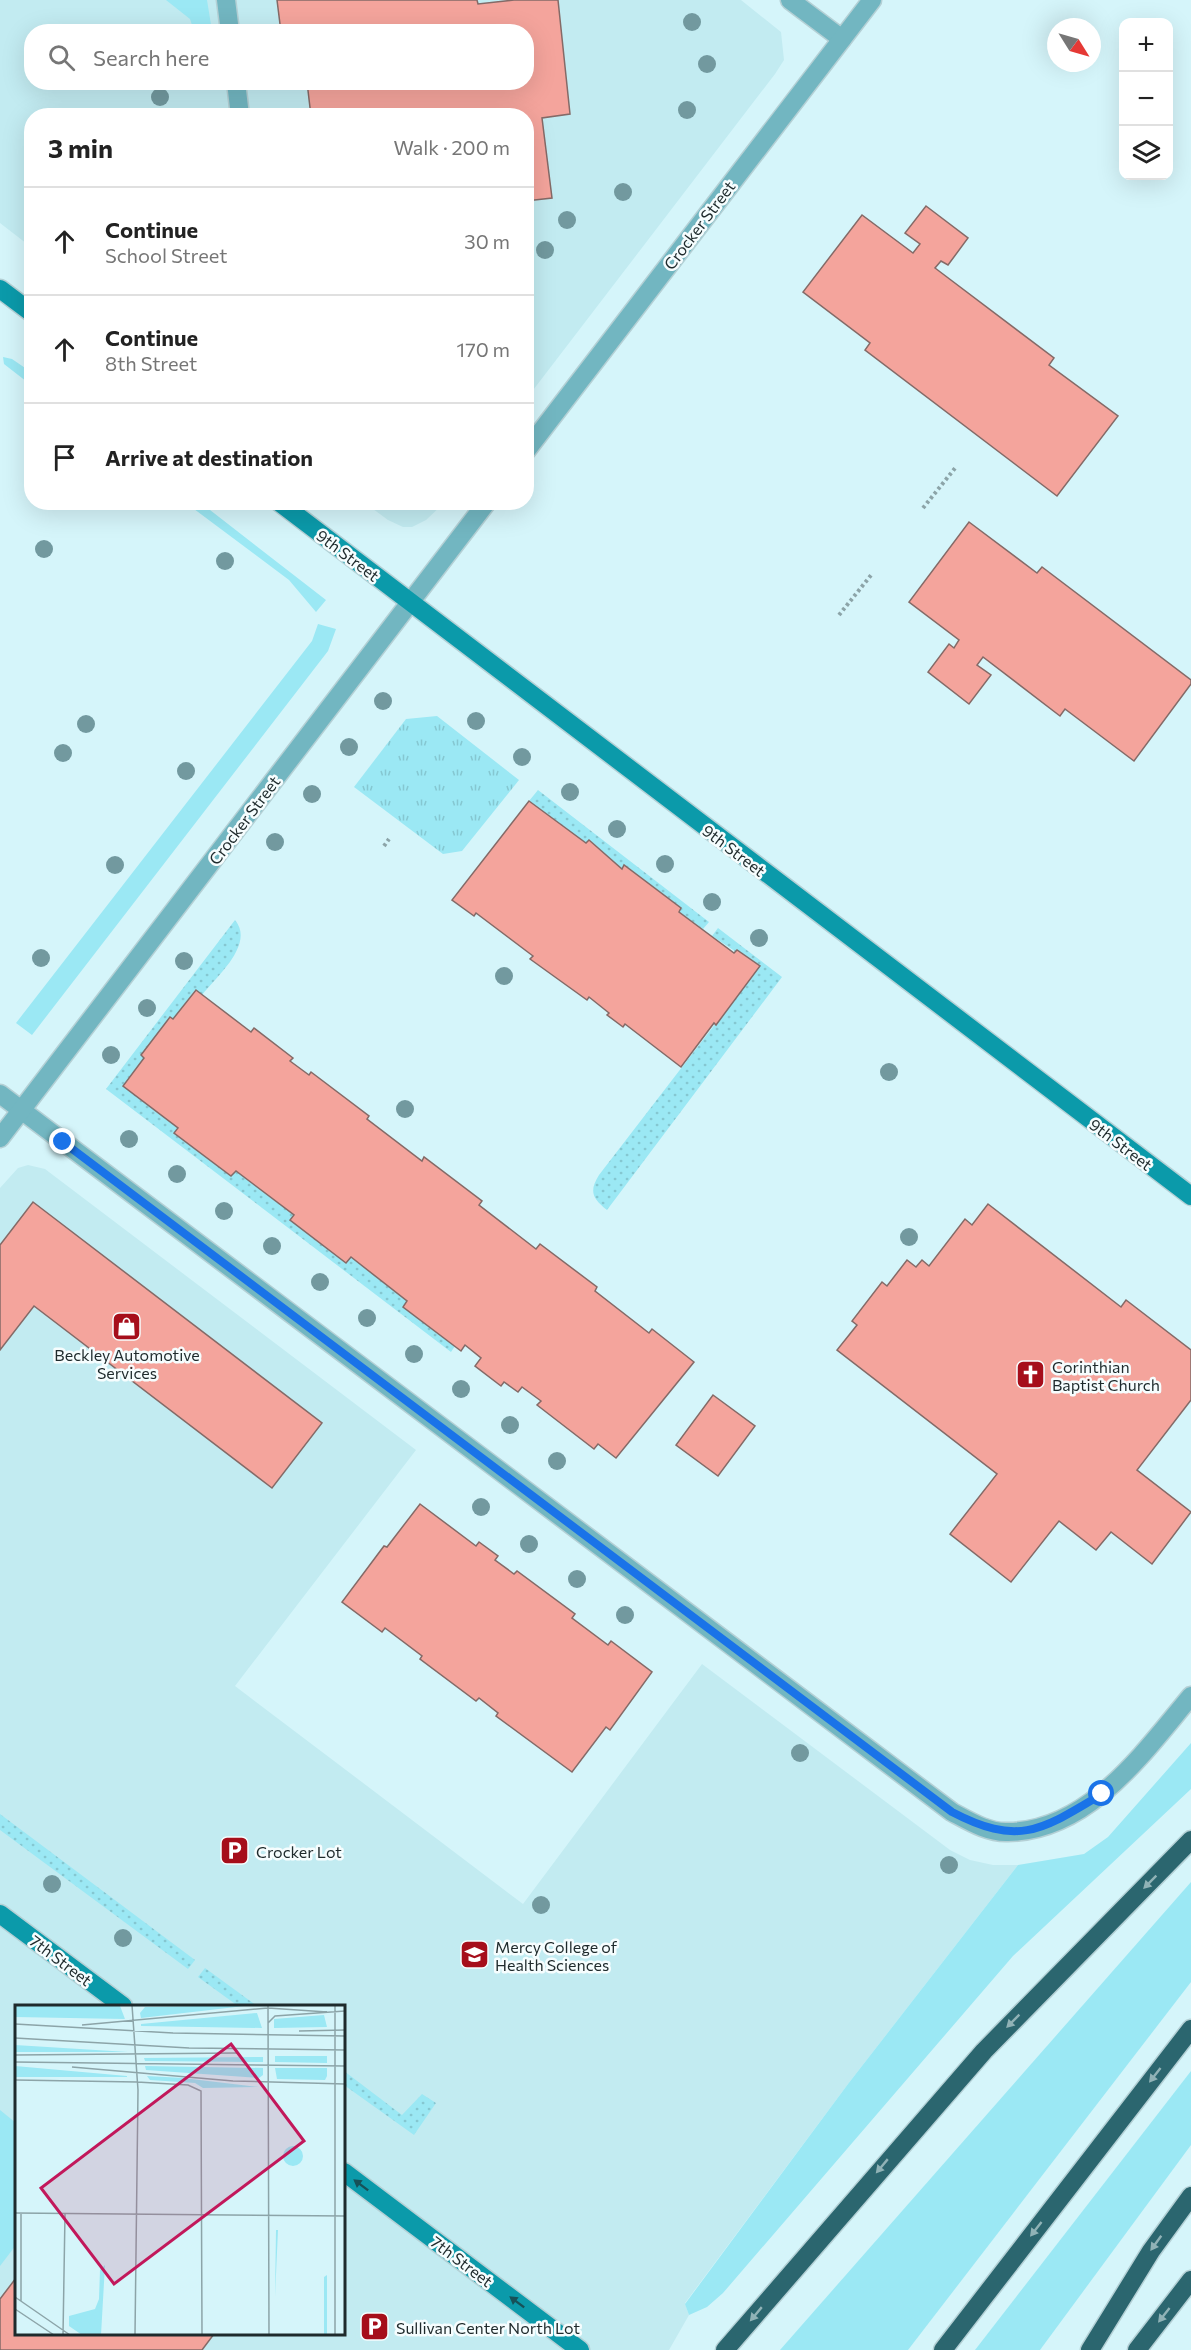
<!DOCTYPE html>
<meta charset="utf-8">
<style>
body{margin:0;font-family:Commissioner,sans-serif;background:#f6f6f6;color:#222}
.controls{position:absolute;right:18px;top:18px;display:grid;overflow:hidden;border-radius:12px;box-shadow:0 6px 24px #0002}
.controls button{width:54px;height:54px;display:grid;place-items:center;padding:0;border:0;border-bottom:2px solid #e0e0e0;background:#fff;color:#222;font:30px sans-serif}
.compass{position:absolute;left:1047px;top:18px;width:54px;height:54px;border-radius:50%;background:#fff;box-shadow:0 6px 24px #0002;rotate:127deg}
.stop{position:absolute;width:18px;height:18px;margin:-14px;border:4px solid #1a73e8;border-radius:50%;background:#fff}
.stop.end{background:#1a73e8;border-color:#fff;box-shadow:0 2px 6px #0008}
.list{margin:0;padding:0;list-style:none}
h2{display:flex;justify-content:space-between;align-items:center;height:78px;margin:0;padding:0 24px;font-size:26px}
h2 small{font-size:20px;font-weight:400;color:#767676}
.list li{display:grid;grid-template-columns:39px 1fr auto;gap:18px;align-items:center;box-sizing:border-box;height:108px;padding:0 24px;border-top:2px solid #e0e0e0}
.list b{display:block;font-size:22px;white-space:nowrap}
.list p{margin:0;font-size:20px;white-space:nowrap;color:#767676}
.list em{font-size:20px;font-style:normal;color:#767676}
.icon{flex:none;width:33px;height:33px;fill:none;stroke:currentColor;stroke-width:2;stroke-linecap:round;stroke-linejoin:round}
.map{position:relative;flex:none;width:1191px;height:2350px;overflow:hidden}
.search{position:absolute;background:#fff;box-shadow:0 6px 24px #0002;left:24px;top:24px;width:510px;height:66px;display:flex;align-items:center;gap:15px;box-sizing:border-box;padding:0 21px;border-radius:24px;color:#767676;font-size:22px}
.panel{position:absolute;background:#fff;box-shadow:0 6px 24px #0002;left:24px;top:108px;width:510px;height:402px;border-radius:24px}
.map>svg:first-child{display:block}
</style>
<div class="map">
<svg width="1191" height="2350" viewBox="0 0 1191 2350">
<defs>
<pattern id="park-tufts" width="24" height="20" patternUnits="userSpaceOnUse" patternTransform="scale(1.5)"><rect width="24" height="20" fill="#9be8f4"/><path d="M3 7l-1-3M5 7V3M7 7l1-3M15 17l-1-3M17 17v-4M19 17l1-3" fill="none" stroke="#85c7d1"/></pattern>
<pattern id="garden-dots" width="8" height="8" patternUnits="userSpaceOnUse" patternTransform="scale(1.5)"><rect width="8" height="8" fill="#9be8f4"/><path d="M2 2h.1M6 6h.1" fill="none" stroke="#85c7d1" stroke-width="1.8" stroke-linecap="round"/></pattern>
</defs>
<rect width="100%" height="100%" fill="#d5f5fa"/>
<g fill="#c2ebf1" fill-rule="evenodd">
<path d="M0 0H741L781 32 784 60 775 74 527 398 526 116H32L31 247 0 223ZM32 32H526V82H32Z"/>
<path d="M365 503H444L426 520 412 527H403L388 520Z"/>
<path d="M28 1165 45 1169 416 1450 235 1686 523 1904 702 1664 950 1850 970 1860 993 1865H1018L848 2084 685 2303 689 2315 669 2350H0V1188L18 1168ZM16 2006H344V2334H16Z"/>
</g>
<g fill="#9be8f4">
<path d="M166 0H207L212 31H194L190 19Z"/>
<path d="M3 357 12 359 31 372V385L4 364Z"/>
<path d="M186 503H201L326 600 316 612 289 580Z"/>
<path d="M318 624 336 629 328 651 32 1035 16 1023 312 641Z"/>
<path d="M1191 1743V1789L1013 1956 723 2293 707 2307 689 2315 685 2304 848 2084 1018 1865 1084 1854 1108 1837Z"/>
<path d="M1191 1882V1982L908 2350H780Z"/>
<path d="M1191 2071V2145L1040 2350H975Z"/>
<path d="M0 2110 16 2123V2245L0 2266Z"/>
</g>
<path fill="url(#park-tufts)" d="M437 716 519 780 462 851 443 854 354 787 406 719Z"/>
<g fill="url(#garden-dots)">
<path d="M538 790 709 922 703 929 679 912 681 908 625 865 622 869 590 840 586 843 529 801Z"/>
<path d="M235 920C255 944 217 976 202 995L195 990 173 1019 170 1017 141 1055 144 1058 123 1086 178 1128 175 1134 231 1176 236 1171 294 1215 290 1220 346 1263 351 1257 407 1301 403 1307 455 1346 451 1352 106 1089Z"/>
<path d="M718 928 782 977 607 1210C592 1198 589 1191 599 1175L759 967 712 936Z"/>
<path d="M0 1814 195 1960 188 1969 0 1830Z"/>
<path d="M205 1968 257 2006H238L198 1977Z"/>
<path d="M344 2071 402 2115 422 2094 436 2103 414 2135 344 2085Z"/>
</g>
<g fill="#f4a49c" stroke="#846a67" stroke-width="1.5">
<path d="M277 0H477L478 4 514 0H558L570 114 542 118 552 198 526 201V116H311L307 82H526V32H281Z"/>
<path d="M926 206 968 238 948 265 941 261 935 268 1054 358 1049 365 1118 416 1057 496 865 350 870 343 803 292 862 215 913 253 920 244 905 233Z"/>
<path d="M969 522 1037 573 1042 567 1191 680V684L1134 761 1065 709 1060 716 983 657 977 665 991 675 969 704 928 672 949 644 954 648 959 640 909 602Z"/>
<path d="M529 801 586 843 589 840 622 869 624 865 681 908 679 912 734 953 737 950 760 966 716 1025 714 1023 681 1067 625 1024 623 1027 607 1015 609 1013 589 997 587 1000 530 959 533 956 476 913 474 916 452 900Z"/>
<path d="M196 990 251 1032 254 1028 293 1058 290 1061 309 1075 311 1072 369 1116 367 1119 422 1161 424 1157 482 1201 479 1205 536 1249 540 1244 597 1287 595 1291 649 1333 652 1329 694 1362 616 1458 598 1444 594 1449 537 1405 541 1401 522 1387 518 1392 504 1382 501 1386 475 1366 481 1358 465 1345 461 1351 403 1307 407 1301 351 1257 346 1263 290 1220 294 1215 236 1171 231 1176 174 1133 178 1128 123 1086 144 1058 141 1055 170 1017 173 1019Z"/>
<path d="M33 1202 322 1423 272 1488 34 1306 0 1350V1245Z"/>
<path d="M988 1204 1121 1307 1126 1300 1191 1350V1400L1137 1470 1191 1512 1152 1564 1111 1532 1096 1550 1059 1521 1011 1582 950 1534 997 1474 837 1350 857 1325 852 1321 882 1282 887 1286 907 1260 916 1267 922 1260 929 1266 965 1219 972 1225Z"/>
<path d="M713 1395 755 1426 718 1476 676 1445Z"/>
<path d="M420 1504 476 1546 479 1542 498 1556 495 1560 514 1574 517 1571 575 1614 572 1618 608 1645 611 1641 652 1672 610 1730 606 1727 572 1772 496 1716 498 1713 479 1698 476 1701 420 1659 422 1656 385 1628 382 1632 342 1602 384 1546 387 1547Z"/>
<path d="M16 2278V2334H214L202 2350H0V2299Z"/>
</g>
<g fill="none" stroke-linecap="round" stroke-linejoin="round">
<defs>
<g id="lane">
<path d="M226 0 230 32"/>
<path d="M236 82 240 116"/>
</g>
<g id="street">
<path d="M790 0 842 39"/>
<path d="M526 451 872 0"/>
<path d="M0 1094 952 1812C969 1821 988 1833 1008 1832 1089 1831 1144 1752 1191 1696"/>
<path d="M0 1138 487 502"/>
</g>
<g id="secondary">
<path d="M0 289 32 313"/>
<path d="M279 502 1191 1196"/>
<path d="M0 1914 123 2006"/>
<path d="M344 2172 580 2350"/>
</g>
<g id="highway">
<path d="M725 2350 984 2051 1191 1840"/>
<path d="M943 2350 1191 2029"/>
<path d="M1090 2350 1151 2251 1191 2196"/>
<path d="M1137 2350 1191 2280"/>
</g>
</defs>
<use href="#lane" stroke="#b4d0d5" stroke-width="21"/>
<use href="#street" stroke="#b4d0d5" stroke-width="21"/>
<use href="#secondary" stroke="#b4d0d5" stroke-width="21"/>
<use href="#highway" stroke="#b4d0d5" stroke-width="21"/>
<g stroke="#8ca4a8" stroke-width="4" stroke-dasharray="3 3" stroke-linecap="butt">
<path d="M923 508 956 467"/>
<path d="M839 615 872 574"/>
<path d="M384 846 389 839"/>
</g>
<use href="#lane" stroke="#72b6c1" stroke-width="18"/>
<use href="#street" stroke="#72b6c1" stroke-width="18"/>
<use href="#secondary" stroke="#0b9aaa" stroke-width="18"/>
<use href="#highway" stroke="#2b666f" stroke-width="18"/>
</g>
<g fill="#72999f">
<circle cx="692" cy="22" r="9"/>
<circle cx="707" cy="64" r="9"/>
<circle cx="160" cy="97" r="9"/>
<circle cx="687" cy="110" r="9"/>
<circle cx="623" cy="192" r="9"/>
<circle cx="567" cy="220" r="9"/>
<circle cx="545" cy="250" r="9"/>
<circle cx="44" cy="549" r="9"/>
<circle cx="225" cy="561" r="9"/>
<circle cx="383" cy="701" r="9"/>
<circle cx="476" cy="721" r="9"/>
<circle cx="86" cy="724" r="9"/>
<circle cx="349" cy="747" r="9"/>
<circle cx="63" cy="753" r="9"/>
<circle cx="522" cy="757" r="9"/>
<circle cx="186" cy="771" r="9"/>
<circle cx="570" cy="792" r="9"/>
<circle cx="312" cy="794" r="9"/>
<circle cx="617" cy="829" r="9"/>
<circle cx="275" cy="842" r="9"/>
<circle cx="665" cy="864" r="9"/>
<circle cx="115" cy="865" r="9"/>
<circle cx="712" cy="902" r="9"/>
<circle cx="759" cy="938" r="9"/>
<circle cx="41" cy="958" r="9"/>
<circle cx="184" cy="961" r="9"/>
<circle cx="504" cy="976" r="9"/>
<circle cx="147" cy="1008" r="9"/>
<circle cx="111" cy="1055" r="9"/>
<circle cx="889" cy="1072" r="9"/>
<circle cx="405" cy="1109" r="9"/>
<circle cx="129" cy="1139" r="9"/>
<circle cx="177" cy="1174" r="9"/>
<circle cx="224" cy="1211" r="9"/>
<circle cx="909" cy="1237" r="9"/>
<circle cx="272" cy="1246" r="9"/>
<circle cx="320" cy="1282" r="9"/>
<circle cx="367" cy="1318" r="9"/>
<circle cx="414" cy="1354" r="9"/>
<circle cx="461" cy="1389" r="9"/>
<circle cx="510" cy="1425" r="9"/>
<circle cx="557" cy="1461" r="9"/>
<circle cx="481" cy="1507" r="9"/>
<circle cx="529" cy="1544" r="9"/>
<circle cx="577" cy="1579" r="9"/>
<circle cx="625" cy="1615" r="9"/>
<circle cx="800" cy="1753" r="9"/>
<circle cx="949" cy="1865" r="9"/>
<circle cx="52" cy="1884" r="9"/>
<circle cx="541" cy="1905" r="9"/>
<circle cx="123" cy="1938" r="9"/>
</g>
<defs><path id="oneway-solid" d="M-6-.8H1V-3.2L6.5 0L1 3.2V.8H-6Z" transform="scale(1.5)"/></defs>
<g fill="#90b2b6">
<use href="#oneway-solid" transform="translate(1150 1882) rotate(135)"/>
<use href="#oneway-solid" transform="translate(1013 2021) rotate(135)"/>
<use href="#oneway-solid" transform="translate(1155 2075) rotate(128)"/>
<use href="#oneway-solid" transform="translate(882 2166) rotate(130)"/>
<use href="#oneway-solid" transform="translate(1036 2229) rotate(128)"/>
<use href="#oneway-solid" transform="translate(1156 2243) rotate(126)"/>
<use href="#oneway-solid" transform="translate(756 2314) rotate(130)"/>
<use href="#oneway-solid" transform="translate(1164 2315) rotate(128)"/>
</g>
<g fill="#175158">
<use href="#oneway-solid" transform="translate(361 2185) rotate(-143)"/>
<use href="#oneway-solid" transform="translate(517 2302) rotate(-143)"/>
</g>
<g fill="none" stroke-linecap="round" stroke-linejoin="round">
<path stroke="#1a73e8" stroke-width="8" d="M63 1142 952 1812C1019 1847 1042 1830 1102 1794"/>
</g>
<defs>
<symbol id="shop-square" viewBox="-11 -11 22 22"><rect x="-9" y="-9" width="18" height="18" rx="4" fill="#a60e1b" stroke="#f6fdfe"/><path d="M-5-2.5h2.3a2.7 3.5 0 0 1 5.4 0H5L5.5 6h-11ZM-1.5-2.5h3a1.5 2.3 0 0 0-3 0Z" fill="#fff"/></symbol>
<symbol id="church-square" viewBox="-11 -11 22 22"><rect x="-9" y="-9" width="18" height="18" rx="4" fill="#a60e1b" stroke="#f6fdfe"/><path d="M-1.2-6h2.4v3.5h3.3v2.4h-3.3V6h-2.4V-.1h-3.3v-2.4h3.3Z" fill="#fff"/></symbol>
<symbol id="parking-square" viewBox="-11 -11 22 22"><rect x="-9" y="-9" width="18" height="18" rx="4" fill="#a60e1b" stroke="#f6fdfe"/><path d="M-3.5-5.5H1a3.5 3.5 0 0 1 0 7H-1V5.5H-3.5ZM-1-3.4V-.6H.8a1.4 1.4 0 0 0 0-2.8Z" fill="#fff"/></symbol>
<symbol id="university-square" viewBox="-11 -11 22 22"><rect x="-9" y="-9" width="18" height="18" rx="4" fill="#a60e1b" stroke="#f6fdfe"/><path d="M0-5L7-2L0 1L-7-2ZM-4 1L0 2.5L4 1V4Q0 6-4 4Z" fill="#fff"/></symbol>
</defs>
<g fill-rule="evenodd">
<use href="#shop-square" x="110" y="1310" width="33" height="33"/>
<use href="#church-square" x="1014" y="1358" width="33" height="33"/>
<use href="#parking-square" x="218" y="1834" width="33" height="33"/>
<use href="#university-square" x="458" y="1938" width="33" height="33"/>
<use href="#parking-square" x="358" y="2310" width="33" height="33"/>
</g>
<g text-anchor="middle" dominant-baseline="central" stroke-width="5" stroke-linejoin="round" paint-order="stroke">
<g font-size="16" fill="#1e2a2c" stroke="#f6fdfe">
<text transform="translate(699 225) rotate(-53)">Crocker Street</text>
<text transform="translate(348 555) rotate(37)">9th Street</text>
<text transform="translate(244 820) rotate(-53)">Crocker Street</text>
<text transform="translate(734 850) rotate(37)">9th Street</text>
<text transform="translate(1121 1144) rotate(37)">9th Street</text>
<text transform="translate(61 1960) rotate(37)">7th Street</text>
<text transform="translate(462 2261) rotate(37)">7th Street</text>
</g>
<g font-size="16" fill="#1e2a2c" stroke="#f6fdfe" text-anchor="start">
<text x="127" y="1354" text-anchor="middle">Beckley Automotive<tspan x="127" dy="18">Services</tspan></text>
<text x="1052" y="1366">Corinthian<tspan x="1052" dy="18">Baptist Church</tspan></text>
<text x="256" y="1851">Crocker Lot</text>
<text x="495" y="1946">Mercy College of<tspan x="495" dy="18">Health Sciences</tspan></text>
<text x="396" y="2327">Sullivan Center North Lot</text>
</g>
</g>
<g transform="translate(15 2005)">
<rect width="330" height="330" fill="#d5f5fa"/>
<path d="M0 0 105 1 110 14 0 12ZM238 0 126 13 125 8 130 2ZM242 8 247 23 126 21V19ZM309 10 312 22 259 23V14ZM0 40 113 47H0ZM260 51H312V58L260 57ZM248 52V57L130 56 129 53ZM0 61 112 71V72H0ZM130 61 248 63V70L244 73 131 65ZM260 63H312V71L310 75 262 74ZM132 71 168 73 244 82 188 83 180 78 135 75ZM268 151a10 10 0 1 1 20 0a10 10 0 1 1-20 0ZM261 225H263L260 292ZM90 260 86 330H67L54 321V311L80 304 84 294 85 265Z" fill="#9be8f4"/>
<path d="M312 270V330H309V272Z" fill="#9be8f4"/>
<path fill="none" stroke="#8ca4a8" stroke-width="1.5" d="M117 0 123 85 120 330M253 0 254 330M320 0V330M253 18 260 11 330 6M0 19 158 28 330 31M67 20 253 3 312 7M284 26 330 25M0 33 174 43 330 45M0 50 222 48M0 57 330 61M57 62 218 76 330 79M0 75 122 77 173 80 186 86 187 330M0 208 330 211M6 208V296M0 292 55 330M0 304 39 330M48 330 50 209"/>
<path fill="#c2185b" fill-opacity="0.15" stroke="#c2185b" stroke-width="3" d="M216 39 289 136 99 279 26 183Z"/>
<rect width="330" height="330" fill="none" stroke="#1e2a2c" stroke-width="3"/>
</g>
</svg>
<div class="controls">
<button>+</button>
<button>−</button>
<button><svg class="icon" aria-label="layers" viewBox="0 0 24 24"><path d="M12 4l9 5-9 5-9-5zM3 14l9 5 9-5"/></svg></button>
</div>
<svg class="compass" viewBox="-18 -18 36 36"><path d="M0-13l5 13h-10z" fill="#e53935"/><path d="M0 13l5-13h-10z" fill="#767676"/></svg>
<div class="stop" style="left:1102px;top:1794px"></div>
<div class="stop end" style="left:63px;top:1142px"></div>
<div class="search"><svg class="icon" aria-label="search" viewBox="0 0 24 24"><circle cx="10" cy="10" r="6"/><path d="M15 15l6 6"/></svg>Search here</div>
<section class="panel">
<h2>3 min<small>Walk · 200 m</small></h2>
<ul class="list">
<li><svg class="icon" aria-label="ahead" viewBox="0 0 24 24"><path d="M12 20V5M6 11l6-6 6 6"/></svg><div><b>Continue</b><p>School Street</p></div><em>30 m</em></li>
<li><svg class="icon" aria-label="ahead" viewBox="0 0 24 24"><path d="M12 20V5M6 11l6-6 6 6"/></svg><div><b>Continue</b><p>8th Street</p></div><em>170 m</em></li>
<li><svg class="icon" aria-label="arrive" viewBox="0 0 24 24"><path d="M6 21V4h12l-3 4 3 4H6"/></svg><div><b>Arrive at destination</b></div></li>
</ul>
</section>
</div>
